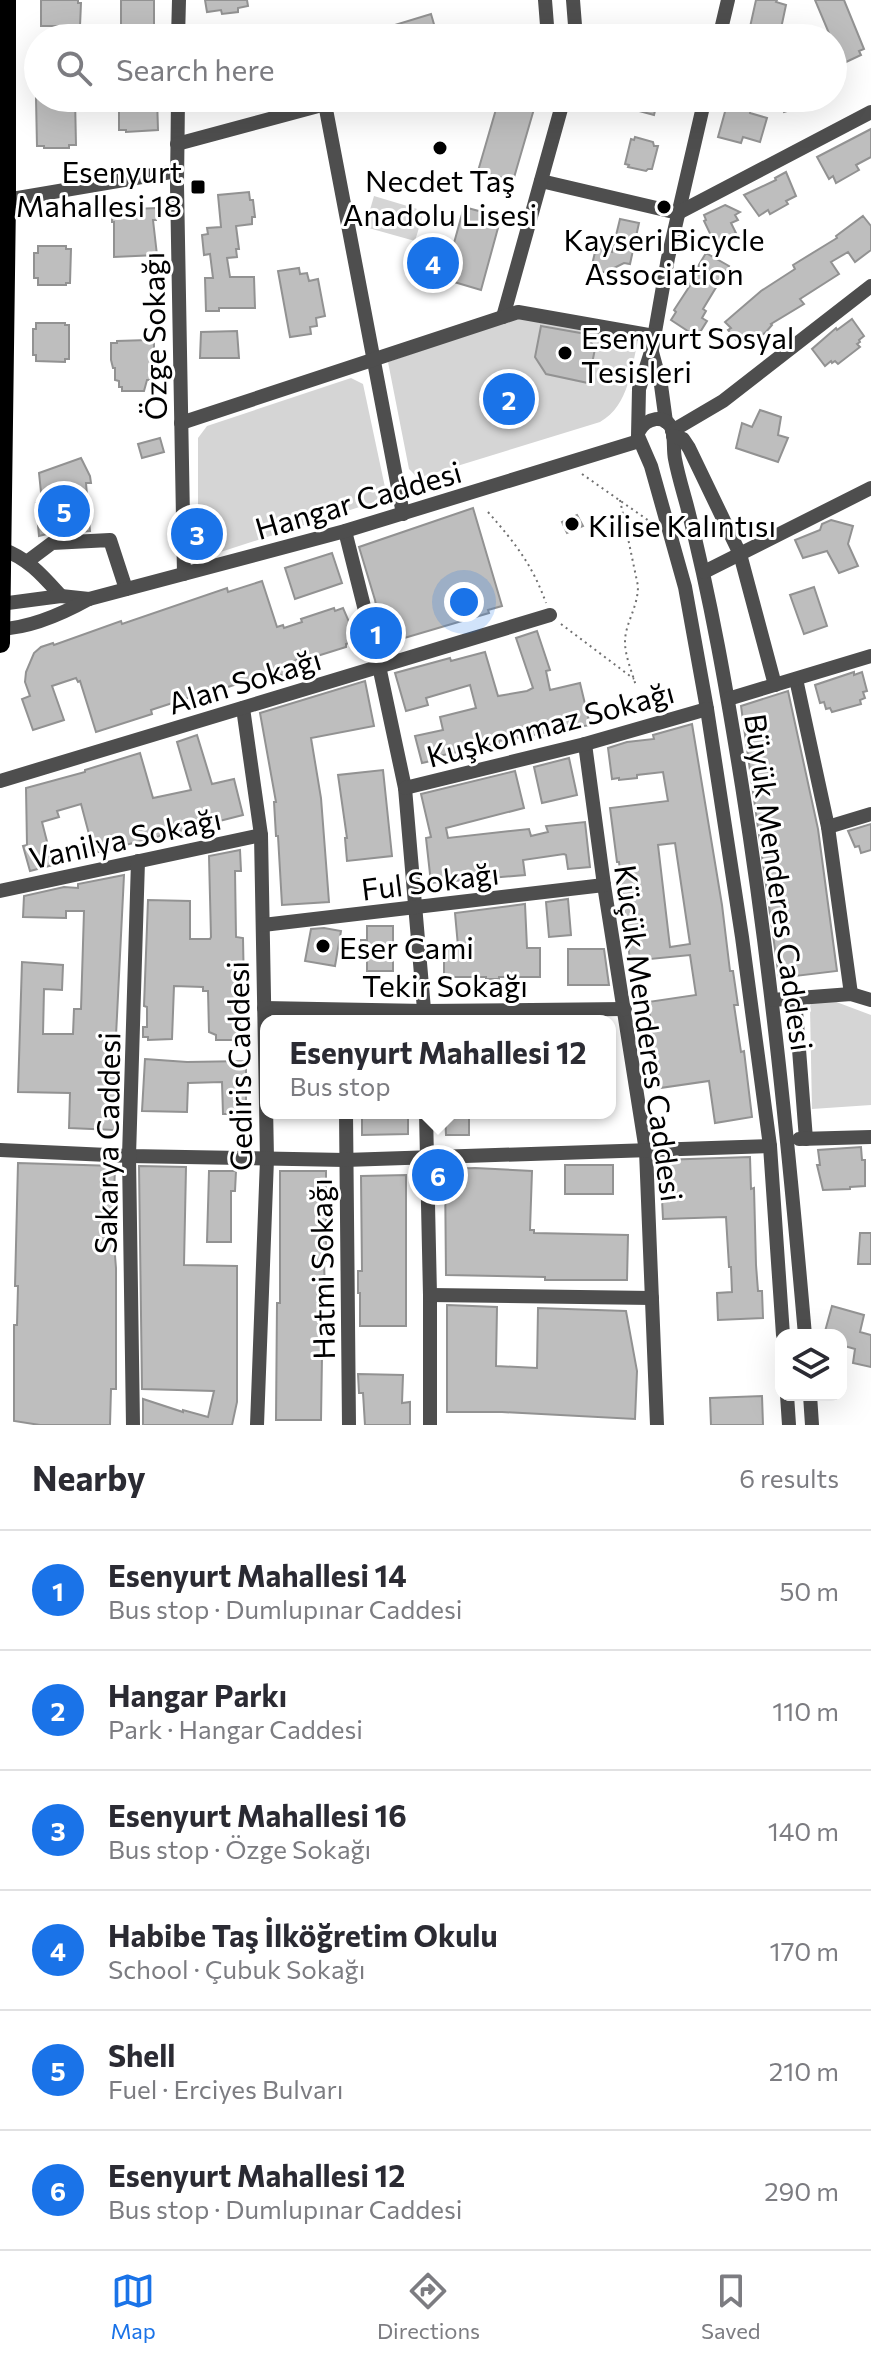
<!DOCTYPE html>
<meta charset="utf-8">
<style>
body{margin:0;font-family:Commissioner,sans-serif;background:#f7f7f7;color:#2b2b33}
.controls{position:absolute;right:24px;bottom:24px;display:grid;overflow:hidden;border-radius:16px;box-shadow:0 8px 32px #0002}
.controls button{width:72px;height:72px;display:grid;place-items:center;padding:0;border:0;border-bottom:2px solid #e1e1e2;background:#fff;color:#2b2b33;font:40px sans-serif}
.you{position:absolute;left:464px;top:602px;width:28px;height:28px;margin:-20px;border:6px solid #fff;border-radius:50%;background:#1a73e8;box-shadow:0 0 0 12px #1a73e833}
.badge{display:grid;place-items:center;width:52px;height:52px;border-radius:50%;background:#1a73e8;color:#fff;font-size:26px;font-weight:700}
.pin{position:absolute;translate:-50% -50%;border:4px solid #fff;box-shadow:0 2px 8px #0006}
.popup{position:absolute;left:260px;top:1015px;width:356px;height:104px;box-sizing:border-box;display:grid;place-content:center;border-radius:16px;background:#fff;filter:drop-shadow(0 2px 6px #0005);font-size:26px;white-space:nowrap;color:#7c7c81}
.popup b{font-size:30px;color:#2b2b33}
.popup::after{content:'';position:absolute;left:50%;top:100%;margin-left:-16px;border:16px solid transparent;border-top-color:#fff}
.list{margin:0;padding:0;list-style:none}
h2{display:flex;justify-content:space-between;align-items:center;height:104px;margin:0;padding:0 32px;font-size:34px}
h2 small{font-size:26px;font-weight:400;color:#7c7c81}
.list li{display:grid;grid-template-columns:52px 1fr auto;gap:24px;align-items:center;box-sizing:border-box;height:120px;padding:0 32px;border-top:2px solid #e1e1e2}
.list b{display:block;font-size:30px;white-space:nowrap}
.list p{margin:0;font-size:26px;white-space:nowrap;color:#7c7c81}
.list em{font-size:26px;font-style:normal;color:#7c7c81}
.icon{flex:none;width:44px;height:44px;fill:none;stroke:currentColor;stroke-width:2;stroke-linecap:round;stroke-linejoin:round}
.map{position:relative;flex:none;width:871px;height:1425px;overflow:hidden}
.search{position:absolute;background:#fff;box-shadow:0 8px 32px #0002;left:24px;right:24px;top:24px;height:88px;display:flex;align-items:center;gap:20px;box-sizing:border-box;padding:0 28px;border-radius:44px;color:#7c7c81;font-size:30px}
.sheet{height:824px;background:#fff}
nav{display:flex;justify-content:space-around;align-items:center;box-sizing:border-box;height:112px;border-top:2px solid #e1e1e2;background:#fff;font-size:22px;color:#7c7c81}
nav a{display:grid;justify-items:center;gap:4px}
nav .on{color:#1a73e8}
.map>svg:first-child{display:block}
</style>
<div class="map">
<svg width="871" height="1425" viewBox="0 0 871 1425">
<rect width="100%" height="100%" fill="#fff"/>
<g fill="#d5d5d5">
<path d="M374 196 424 211 415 241 365 227Z"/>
<path d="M519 317 639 337C631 367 630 405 600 422L418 478 409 469 388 362Z"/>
<path d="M351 378 363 384 386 492 378 501 205 557 198 548V438L207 426Z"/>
<path d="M831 1000 871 1015V1105L812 1109 810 1007 811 1003Z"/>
</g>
<g fill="#bebebe" stroke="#929292" stroke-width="2" fill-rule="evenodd">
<path d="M41 0H78V3H81L80 26H41Z"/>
<rect x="121" y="0" width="33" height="28"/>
<path d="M205 0H247L248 6 238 8V12L222 14 221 10 207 12Z"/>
<path d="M756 0H777L776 2 786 5 779 38 748 36Z"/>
<path d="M815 0H844L864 49 859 51 861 55 846 62 845 59 840 61 833 44V38H831Z"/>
<path d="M431 14 438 38H362V35Z"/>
<path d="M270 26 271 29 279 26 282 38H240L239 35Z"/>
<path d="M36 98H75L76 145H69V148H44V146H37Z"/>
<path d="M119 98H157L158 130 126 132V130H119Z"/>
<path d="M630 98H658L654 115 628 108Z"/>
<path d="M779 98H821L822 100 784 112Z"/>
<path d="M499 99 534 109 513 181 478 171Z"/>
<path d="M728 101 751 108 750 113 767 118 760 142 743 137 741 143 718 137Z"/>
<path d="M871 129V157L856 165 859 170 836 183 833 176 829 179 817 157Z"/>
<path d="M635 137 653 142 654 146H658L652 169H648L646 171 628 167 629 165 625 164 631 139 634 140Z"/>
<path d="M786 172 796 196 786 201 788 204 770 214 768 210 759 216 744 195 776 180 775 178Z"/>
<path d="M249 192 250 200H253L255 217H252V224L236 226 239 249H236L237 257 227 258 230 277H254L255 308H219V311H206L205 278H213L210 254 204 255 202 235 208 234 207 228 221 227 218 195Z"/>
<path d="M725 205 740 212 735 215 738 220 731 223 736 233 732 235 733 237 716 246 704 221 706 220 704 215Z"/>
<path d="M464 207 501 217 481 290 444 279Z"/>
<path d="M156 208V220H153L157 255 114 257V222H112V210Z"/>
<path d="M863 216 871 226V250L855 262 848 252 831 262 839 274 800 299 804 304 771 324 772 325 766 332 747 346 744 342 742 344 738 340 737 341 728 330 731 328 725 322 761 291 795 269 793 265 837 238 836 236Z"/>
<path d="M620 219 639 223 630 264 624 263 614 268 612 274 591 269 596 248 612 252Z"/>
<path d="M38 246H66V249H71L70 283H66V285H38V278H34V253H38Z"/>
<path d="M706 253 729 266 703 309 706 311 702 318 707 321 697 337 671 320 676 312 674 310 691 284 688 283Z"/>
<path d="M299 268 300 274 307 273 309 281 318 279 325 316 316 318 317 326 310 327 311 334 290 337 278 271Z"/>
<path d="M852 319 864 336 859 340 860 342 857 344 860 347 838 364 835 361 832 363 831 361 825 366 812 349 836 328 837 330Z"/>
<path d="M36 323H65V325H69V359H65V362L36 361V355H33V329H36Z"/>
<path d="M541 326 586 334 595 349 588 383 546 374 535 357Z"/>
<path d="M237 331 239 358H200L201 332Z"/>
<path d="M148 340V343L154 342V360H153V367H151V380H147L144 391H122V387H119V381L115 380V368H113L111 360V343H117V341Z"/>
<path d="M760 410 781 417 778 435 788 438 778 462 736 448 742 423 752 427Z"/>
<path d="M160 438 164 452 142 458 138 444Z"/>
<path d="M81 458 90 476 91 483H86L90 531 51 533 39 536 36 503 42 502 39 473Z"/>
<path d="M473 508 502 606 488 610 489 613 384 644 375 600 359 547Z"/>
<path d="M577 515 583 526 567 533 562 522Z"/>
<path d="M831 520 853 526 848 544 858 566 839 573 827 551 803 558 795 540 820 530 822 524Z"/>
<path d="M332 553 342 583 295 599 285 568Z"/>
<path d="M262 581 277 627 283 625 284 628 302 622 301 619 334 608 335 611 343 608 353 631 351 632 354 641 346 644V647L314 657 313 655 294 661 297 670 269 679 267 674 198 697 197 695 151 710 152 714 96 732 80 681 78 682 76 678 52 686 64 720 33 730 22 699 30 696 25 682 26 672 34 653 41 647 53 643 54 645 121 621 122 624 227 588 228 592Z"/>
<path d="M814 587 827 626 804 634 790 595Z"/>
<path d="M537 631 550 670 546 671 550 690 580 683 590 725 499 741V743L439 756 440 759 422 763 415 736 443 730 440 717 476 708 470 685 426 698 428 705 406 711 395 673 450 658 451 661 485 652 498 696 527 691 533 688 516 638Z"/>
<path d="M854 672V675L862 672 867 691 863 692 865 698 860 700 861 704 832 712 830 708 826 709 824 702 820 703 815 685Z"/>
<path d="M365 681 374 726 311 738 321 798 329 902 282 905 278 836H276L274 802H276L260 713Z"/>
<path d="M788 691 818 829 837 971 779 978 741 706Z"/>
<path d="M692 724 722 905 730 971H733L738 1005H734L741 1052 744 1051 752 1117 715 1123 709 1081 660 1088 648 1002 696 995 690 955 630 961 619 862H617L610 808 668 801 663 772 637 775V778L619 780V778L612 779 608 748 627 742 654 739 653 735ZM675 843 690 944 670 947 658 845Z"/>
<path d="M197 735 212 784 234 779 243 815 94 853 81 804 57 811 59 817 42 822 53 865 30 871 23 846 27 845 26 788 85 772V770L140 753 153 798 191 790 177 742Z"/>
<path d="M569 758 577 795 542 803 534 767Z"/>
<path d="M383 770 392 856 347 861 345 838H347L338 775Z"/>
<path d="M515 771 524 808 446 828 448 838 529 829 531 836 548 832 546 826 585 822 590 867 568 869 566 855 564 854 523 860 525 875 431 883 426 838 431 837 421 794Z"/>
<path d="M871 824V850L861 853 859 846 855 847 848 831Z"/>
<path d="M240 850 241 871H235L236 937 243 938 244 991H239L240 1040H216V1035L209 1032 208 991H203V987L174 986 172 1039 148 1040V1037H143V1027H147V1007L144 1006 148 900 190 901V939H210L211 937 209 856Z"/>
<path d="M124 875 114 1076H116L114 1130 69 1128 70 1093 18 1092 22 962 63 965 62 990 44 989 43 1034H73L74 1009H81L84 911H66V918L23 917 24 896 64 887 78 888V884Z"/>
<path d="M568 899 571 935 549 937 546 902Z"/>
<path d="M525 904 527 948H540V977H499V979H486V977H444V949H458V946L455 913Z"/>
<path d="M367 926H393V971H367V956H361V940H367Z"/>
<path d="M324 928 341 931 335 966 305 961 311 929Z"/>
<path d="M568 949H604L609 985H568Z"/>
<path d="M145 1059 187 1062 246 1061V1114H223L222 1082 188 1083 187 1112 142 1111Z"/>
<path d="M362 1113H408V1134L362 1135Z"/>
<path d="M445 1113H469V1135H446Z"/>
<path d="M861 1147 862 1160H865V1186L850 1187V1189L823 1190 817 1165H820L818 1150Z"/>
<path d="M750 1157 751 1189 754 1188 756 1265 758 1291H762L763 1318 718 1320 717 1293 732 1292 731 1267H729L726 1217 663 1219 660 1160Z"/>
<path d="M18 1163 115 1166 113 1231 116 1268V1389H111L110 1425H40L14 1421V1325H17L18 1286H15Z"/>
<rect x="565" y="1165" width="48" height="29"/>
<path d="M139 1166 186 1167 184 1265 237 1266V1402L232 1425H143V1399L183 1412V1410L208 1417 214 1391 142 1389Z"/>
<path d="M475 1168 532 1171 530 1230H534V1233L628 1235 627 1280H545V1277L446 1275 445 1169Z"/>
<path d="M209 1171H236L235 1191H231V1242H207Z"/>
<path d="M280 1171H326V1261H324L325 1292H323L321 1420H276L277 1303H280Z"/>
<path d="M406 1175V1326H360V1293H358V1271H362L361 1176Z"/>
<path d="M860 1233H871V1264H858Z"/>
<path d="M447 1305 497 1307 496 1366 537 1368 538 1308 626 1311 637 1371 635 1419 502 1412H447Z"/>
<path d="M832 1306 864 1315 860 1332 871 1335V1367L853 1363 855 1349 841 1345V1335H824Z"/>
<path d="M358 1374 403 1375 402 1403 410 1402V1425H365L363 1393H359Z"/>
<path d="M762 1396 763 1425H711L710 1398Z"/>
</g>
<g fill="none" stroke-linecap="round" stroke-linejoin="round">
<g stroke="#707070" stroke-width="2" stroke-dasharray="2 4" stroke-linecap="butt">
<path d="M582 474 652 523"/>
<path d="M620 500 638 586C638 608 625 623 625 642 625 656 632 672 636 686"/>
<path d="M488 512C515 543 532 564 546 603"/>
<path d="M561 624 634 679"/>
</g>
<g stroke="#4e4e4e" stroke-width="14">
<path d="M545 0 548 38"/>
<path d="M573 0 576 38"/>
<path d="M178 38 179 0"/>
<path d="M719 38 728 0"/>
<path d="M178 98 177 185 184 574"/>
<path d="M705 98 668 258 652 349 639 389 638 436 651 466 685 587 707 709 742 937 770 1146 783 1335"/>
<path d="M325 104 403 514"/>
<path d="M177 144 348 98"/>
<path d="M541 181 678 213 871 112"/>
<path d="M6 200 177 171"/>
<path d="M503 317 564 98"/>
<path d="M652 352 661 385 666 422"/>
<path d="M181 423 518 312 654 336"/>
<path d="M639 431C646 418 665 413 672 429 675 438 673 450 675 459 678 475 683 491 687 506 711 599 727 692 742 786 771 968 789 1151 805 1335"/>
<path d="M672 431 723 401 871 286"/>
<path d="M673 436 683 439 689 448 740 554 775 685"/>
<path d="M345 531 379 666 405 788 425 1021"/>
<path d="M1 549C28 558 43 576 61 596"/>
<path d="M28 561 52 543 110 540 126 589"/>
<path d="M704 572 871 488"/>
<path d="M0 604 61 596 89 599"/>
<path d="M0 629C31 628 62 614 89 599L345 531 639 441"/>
<path d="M796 679 828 827 851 994"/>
<path d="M728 699 871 656"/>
<path d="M243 708 261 835 267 1159 257 1425"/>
<path d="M585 744 604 885 646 1151 657 1425"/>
<path d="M0 781 550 615"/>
<path d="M405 788 585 744 707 709"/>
<path d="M828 827 871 814"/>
<path d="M0 891 261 835"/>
<path d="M263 925 604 885"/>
<path d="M795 998 806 1139"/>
<path d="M772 1000 851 994 871 1000"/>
<path d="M264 1008 425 1011 625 1009"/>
<path d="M346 1113 349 1425"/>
<path d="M426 1113 430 1295V1425"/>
<path d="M799 1139 871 1137"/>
<path d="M0 1150 129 1156 345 1160 770 1146"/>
<path d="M430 1295 652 1298"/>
<path d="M787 1395 789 1425"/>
<path d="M810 1395 812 1425"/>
<path d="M133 1425 129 1156 138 861"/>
</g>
<path stroke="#000" stroke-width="20" d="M0 643 6 200V0"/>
</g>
<g fill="#000" stroke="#fff" stroke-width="3">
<circle cx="440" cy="148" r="8"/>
<rect x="190" y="179" width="16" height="16" rx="4"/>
<circle cx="664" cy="207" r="8"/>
<circle cx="565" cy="353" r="8"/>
<circle cx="572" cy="524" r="8"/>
<circle cx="323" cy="946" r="8"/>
</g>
<g text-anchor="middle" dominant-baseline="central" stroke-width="6" stroke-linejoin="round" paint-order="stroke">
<g font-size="30" fill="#000" stroke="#fff" text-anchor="start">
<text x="182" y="170" text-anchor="end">Esenyurt<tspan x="182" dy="34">Mahallesi 18</tspan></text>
<text x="440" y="179" text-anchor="middle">Necdet Taş<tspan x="440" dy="34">Anadolu Lisesi</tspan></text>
<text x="664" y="238" text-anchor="middle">Kayseri Bicycle<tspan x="664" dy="34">Association</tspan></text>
<text x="581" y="336">Esenyurt Sosyal<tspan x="581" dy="34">Tesisleri</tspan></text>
<text x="588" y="524">Kilise Kalıntısı</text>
<text x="339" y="946">Eser Cami</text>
</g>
<g font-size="30" fill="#000" stroke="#fff">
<text transform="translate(153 336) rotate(-91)">Özge Sokağı</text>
<text transform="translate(358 499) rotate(-16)">Hangar Caddesi</text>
<text transform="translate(244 680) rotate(-17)">Alan Sokağı</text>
<text transform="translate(550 723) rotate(-15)">Kuşkonmaz Sokağı</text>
<text transform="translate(125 837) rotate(-12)">Vanilya Sokağı</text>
<text transform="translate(430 880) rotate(-7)">Ful Sokağı</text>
<text transform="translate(780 882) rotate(82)">Büyük Menderes Caddesi</text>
<text x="445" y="984">Tekir Sokağı</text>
<text transform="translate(650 1033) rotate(82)">Küçük Menderes Caddesi</text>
<text transform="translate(238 1066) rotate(-91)">Gediris Caddesi</text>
<text transform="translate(106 1143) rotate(-89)">Sakarya Caddesi</text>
<text transform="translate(321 1269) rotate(-91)">Hatmi Sokağı</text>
</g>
</g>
</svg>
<div class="controls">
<button><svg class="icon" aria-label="layers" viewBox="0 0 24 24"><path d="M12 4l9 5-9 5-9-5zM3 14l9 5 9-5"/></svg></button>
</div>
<div class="you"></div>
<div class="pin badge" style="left:376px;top:633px">1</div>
<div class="pin badge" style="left:509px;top:399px">2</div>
<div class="pin badge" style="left:197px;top:534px">3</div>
<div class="pin badge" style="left:433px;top:263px">4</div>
<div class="pin badge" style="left:64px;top:511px">5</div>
<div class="pin badge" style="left:438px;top:1175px">6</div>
<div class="popup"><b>Esenyurt Mahallesi 12</b>Bus stop</div>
<div class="search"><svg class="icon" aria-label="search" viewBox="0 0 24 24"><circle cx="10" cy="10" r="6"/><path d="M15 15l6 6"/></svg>Search here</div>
</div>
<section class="sheet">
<h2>Nearby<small>6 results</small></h2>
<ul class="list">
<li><span class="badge">1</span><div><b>Esenyurt Mahallesi 14</b><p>Bus stop · Dumlupınar Caddesi</p></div><em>50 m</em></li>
<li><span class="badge">2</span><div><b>Hangar Parkı</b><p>Park · Hangar Caddesi</p></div><em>110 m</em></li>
<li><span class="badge">3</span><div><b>Esenyurt Mahallesi 16</b><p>Bus stop · Özge Sokağı</p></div><em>140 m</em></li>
<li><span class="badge">4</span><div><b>Habibe Taş İlköğretim Okulu</b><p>School · Çubuk Sokağı</p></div><em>170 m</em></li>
<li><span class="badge">5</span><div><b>Shell</b><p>Fuel · Erciyes Bulvarı</p></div><em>210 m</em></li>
<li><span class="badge">6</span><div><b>Esenyurt Mahallesi 12</b><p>Bus stop · Dumlupınar Caddesi</p></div><em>290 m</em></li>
</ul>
</section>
<nav>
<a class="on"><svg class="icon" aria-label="map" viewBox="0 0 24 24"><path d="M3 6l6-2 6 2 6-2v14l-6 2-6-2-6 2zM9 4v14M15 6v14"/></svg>Map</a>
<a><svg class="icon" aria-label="directions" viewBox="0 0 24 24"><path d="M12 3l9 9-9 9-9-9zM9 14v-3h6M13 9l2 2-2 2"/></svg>Directions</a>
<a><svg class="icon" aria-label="saved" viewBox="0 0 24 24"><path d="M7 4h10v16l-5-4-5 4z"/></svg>Saved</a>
</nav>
